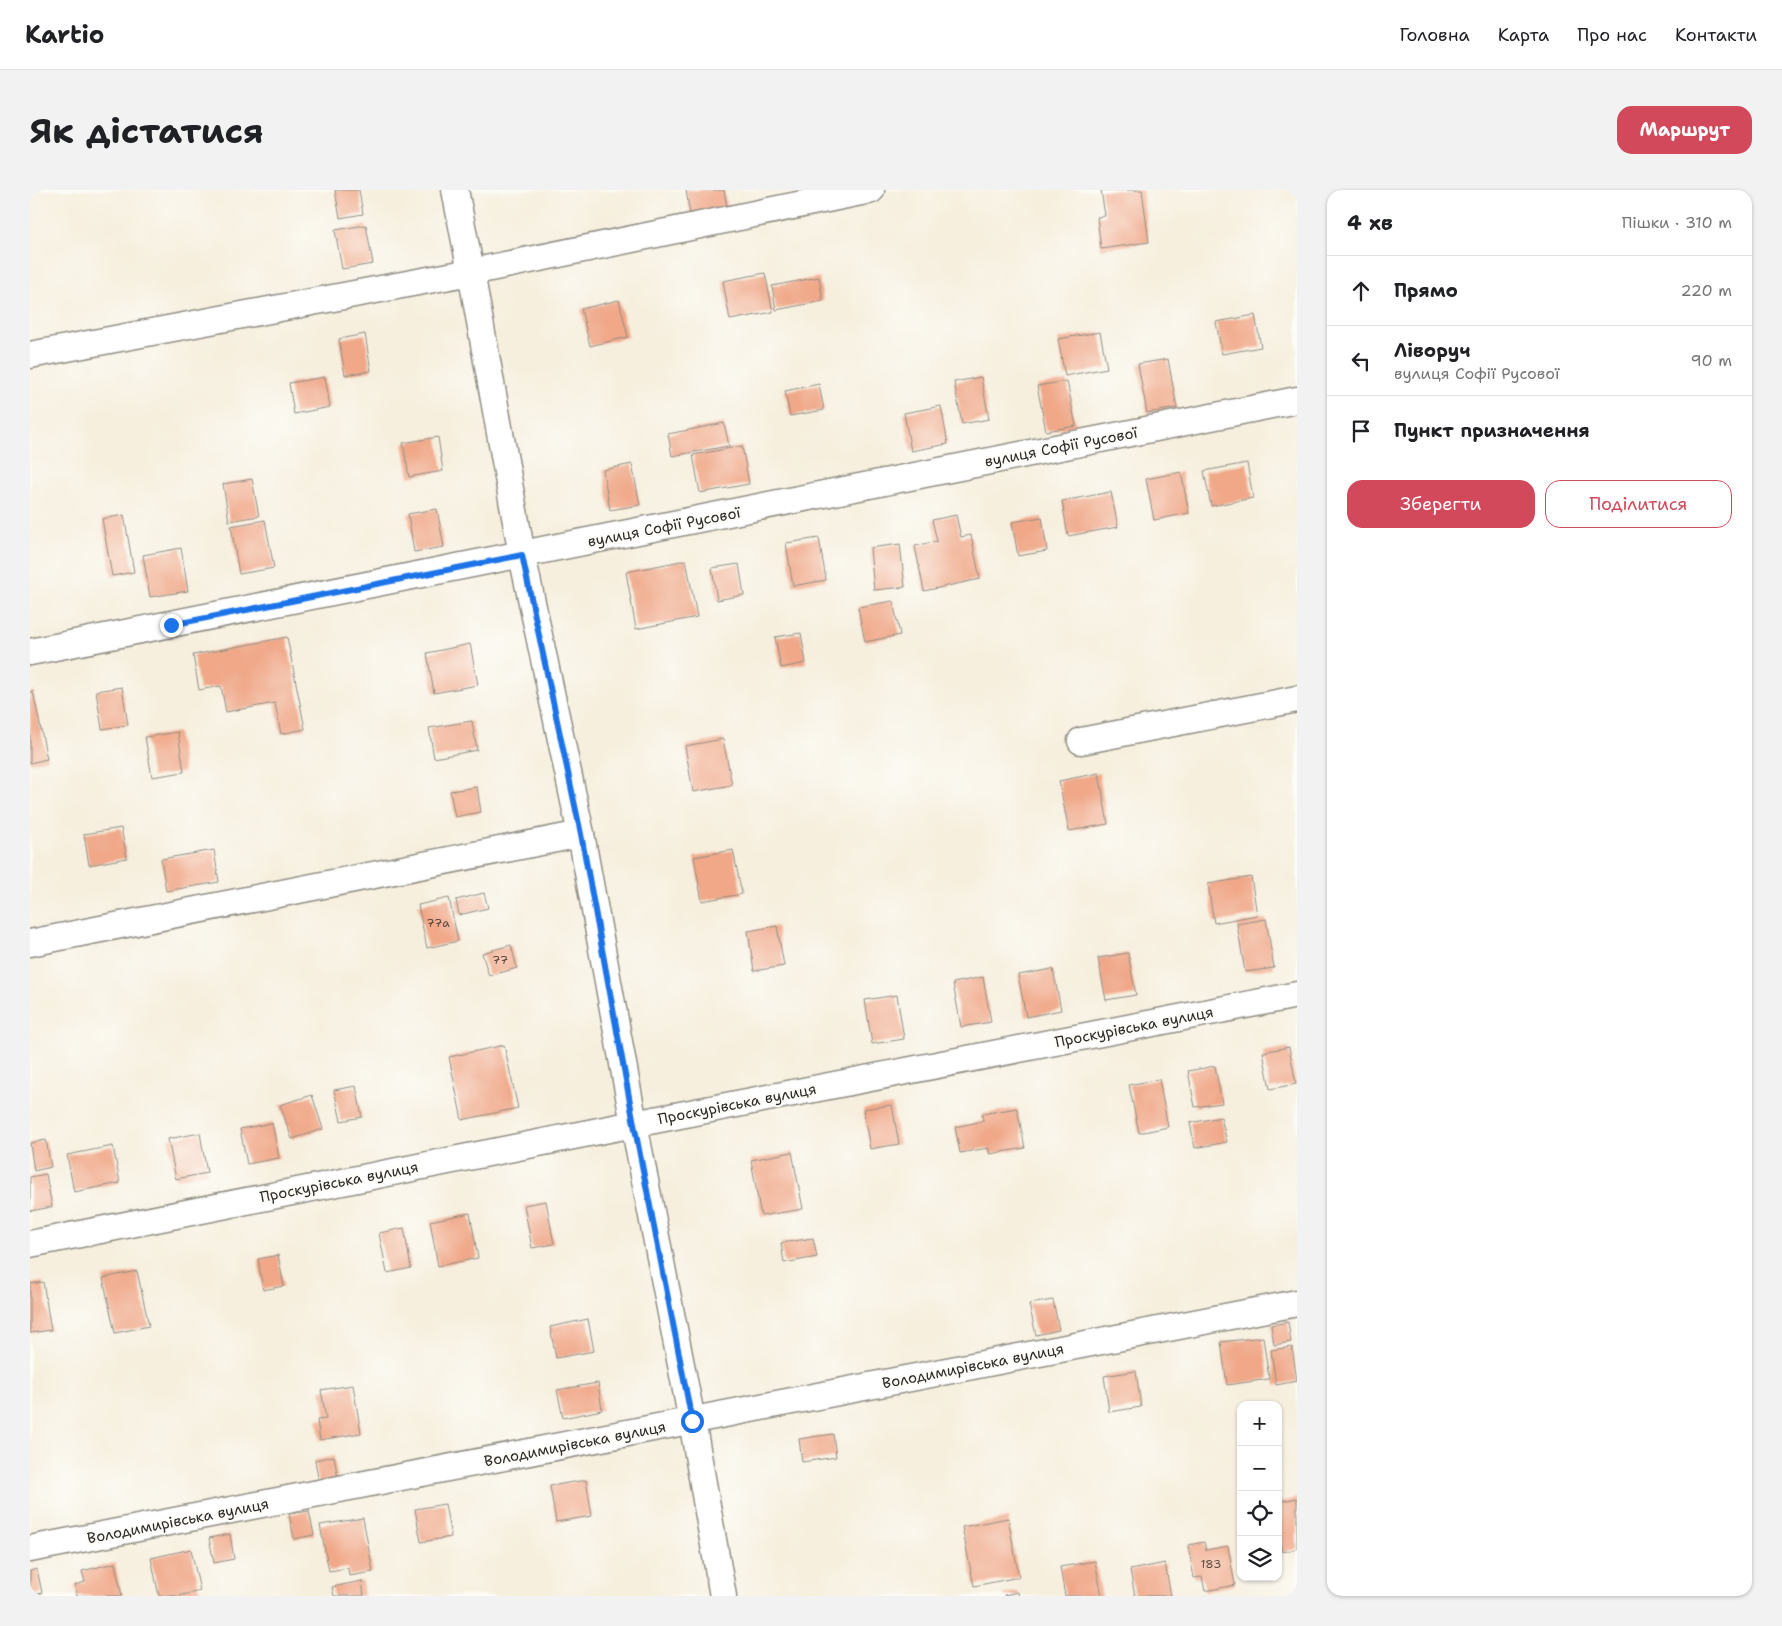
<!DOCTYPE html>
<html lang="uk">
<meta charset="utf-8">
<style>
body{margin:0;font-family:"Shantell Sans",sans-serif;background:#f2f2f2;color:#202124}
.controls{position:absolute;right:15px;bottom:15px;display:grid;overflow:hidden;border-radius:10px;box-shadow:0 1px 4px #0004}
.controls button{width:45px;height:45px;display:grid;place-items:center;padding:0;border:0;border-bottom:1px solid #e0e0e0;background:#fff;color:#202124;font:25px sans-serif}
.stop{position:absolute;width:15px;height:15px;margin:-11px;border:4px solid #1a73e8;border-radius:50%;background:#fff}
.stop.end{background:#1a73e8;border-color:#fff;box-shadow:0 1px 5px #0008}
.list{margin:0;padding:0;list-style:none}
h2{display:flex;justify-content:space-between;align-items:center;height:65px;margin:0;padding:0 20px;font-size:21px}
h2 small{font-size:16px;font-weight:400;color:#757577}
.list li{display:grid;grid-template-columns:32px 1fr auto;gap:15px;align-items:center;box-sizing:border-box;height:70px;padding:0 20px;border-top:1px solid #e0e0e0}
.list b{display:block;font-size:19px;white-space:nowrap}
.list p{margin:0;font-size:16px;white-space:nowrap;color:#757577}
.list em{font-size:16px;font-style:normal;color:#757577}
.actions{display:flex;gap:10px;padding:15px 20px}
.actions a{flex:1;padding:11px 0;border:1px solid #d1495b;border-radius:15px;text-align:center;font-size:18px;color:#d1495b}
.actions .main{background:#d1495b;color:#fff}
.icon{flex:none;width:28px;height:28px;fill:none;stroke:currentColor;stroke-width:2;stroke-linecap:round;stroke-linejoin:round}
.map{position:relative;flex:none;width:1267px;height:1406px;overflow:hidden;border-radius:15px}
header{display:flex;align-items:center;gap:30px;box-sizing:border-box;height:70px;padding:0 25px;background:#fff;border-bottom:1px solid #e0e0e0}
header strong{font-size:24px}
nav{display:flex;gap:28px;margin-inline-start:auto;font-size:18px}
.intro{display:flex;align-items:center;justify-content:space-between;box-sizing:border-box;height:120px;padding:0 30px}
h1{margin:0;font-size:35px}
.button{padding:12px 22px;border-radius:15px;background:#d1495b;color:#fff;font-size:18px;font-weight:700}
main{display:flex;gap:30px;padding:0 30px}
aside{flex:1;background:#fff;border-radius:15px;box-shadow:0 1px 4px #0004}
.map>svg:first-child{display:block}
</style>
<header>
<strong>Kartio</strong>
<nav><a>Головна</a><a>Карта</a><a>Про нас</a><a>Контакти</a></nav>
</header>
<div class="intro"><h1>Як дістатися</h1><a class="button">Маршрут</a></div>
<main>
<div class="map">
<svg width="1267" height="1406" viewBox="0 0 1267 1406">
<rect width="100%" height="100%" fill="#fdfcf7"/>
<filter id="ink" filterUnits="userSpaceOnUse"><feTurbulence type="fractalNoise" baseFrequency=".02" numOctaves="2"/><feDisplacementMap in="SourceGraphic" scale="10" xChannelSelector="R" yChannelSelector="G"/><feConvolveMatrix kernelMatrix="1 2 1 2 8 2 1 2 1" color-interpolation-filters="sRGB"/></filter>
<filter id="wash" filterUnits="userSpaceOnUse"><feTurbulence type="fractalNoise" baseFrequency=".0096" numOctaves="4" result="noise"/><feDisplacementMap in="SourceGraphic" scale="20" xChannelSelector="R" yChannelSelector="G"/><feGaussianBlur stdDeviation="1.12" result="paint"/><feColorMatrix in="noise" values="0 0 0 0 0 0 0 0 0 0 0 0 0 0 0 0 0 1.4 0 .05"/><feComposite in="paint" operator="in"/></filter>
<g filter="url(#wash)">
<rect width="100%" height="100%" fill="#f6efde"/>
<g id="blocks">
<g fill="#f0a889">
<path d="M305 0H329L333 24 310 28Z"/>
<path d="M656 0H694L697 18 660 24Z"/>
<path d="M1071 0H1112L1119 52 1071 59 1067 27 1075 26Z"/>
<path d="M336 35 343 74 312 79 305 40Z"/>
<path d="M735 83 743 122 700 130 693 91Z"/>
<path d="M789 87 793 111 746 120 742 96Z"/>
<path d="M589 110 598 147 560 156 551 119Z"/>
<path d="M1225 125 1231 157 1192 164 1186 132Z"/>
<path d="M1070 142 1077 178 1035 186 1028 149Z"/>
<path d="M335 144 341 181 315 185 309 149Z"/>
<path d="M1138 169 1147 218 1117 223 1108 174Z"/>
<path d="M295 187 300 217 264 224 259 193Z"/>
<path d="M951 187 959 229 932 234 924 192Z"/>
<path d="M1037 191 1046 236 1016 241 1007 196Z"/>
<path d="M789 194 794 220 760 226 755 201Z"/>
<path d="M911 216 918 254 881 261 874 223Z"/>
<path d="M694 233 699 256 642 266 638 244Z"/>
<path d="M408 247 413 281 379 287 373 253Z"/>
<path d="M712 256 719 294 670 303 663 265Z"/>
<path d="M1217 273 1223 308 1181 316 1174 281Z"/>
<path d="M602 274 610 315 580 320 573 280Z"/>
<path d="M1151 282 1159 323 1124 330 1116 289Z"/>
<path d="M222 289 229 326 199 331 193 294Z"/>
<path d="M1081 302 1088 337 1038 346 1032 311Z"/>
<path d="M407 319 414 357 384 362 378 324Z"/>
<path d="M94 325 104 382 82 386 72 329Z"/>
<path d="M926 325 931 347 941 345 950 389 894 401 885 356 907 351 902 330Z"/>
<path d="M1012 327 1017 361 988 366 982 332Z"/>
<path d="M235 330 244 378 209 384 201 336Z"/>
<path d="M789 348 796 390 763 396 756 353Z"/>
<path d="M870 354 875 397 844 400 840 358Z"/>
<path d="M151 358 158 401 120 407 113 365Z"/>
<path d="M656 370 667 427 606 439 596 382Z"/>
<path d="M709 374 714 405 687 410 682 378Z"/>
<path d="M863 411 870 445 835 452 828 417Z"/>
<path d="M771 443 776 473 751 478 745 447Z"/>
<path d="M257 447 275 539 251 544 245 513 196 522 191 496 169 500 163 465Z"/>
<path d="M440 454 448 495 404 503 397 463Z"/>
<path d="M92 497 98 535 72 539 66 501Z"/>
<path d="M3 501 17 569 0 573V502Z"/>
<path d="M442 531 447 560 404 568 399 538Z"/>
<path d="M148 542 154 582 122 587 115 547Z"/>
<path d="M693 549 702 595 663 602 655 556Z"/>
<path d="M1069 583 1078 634 1039 641 1029 591Z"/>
<path d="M447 597 451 622 425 627 420 601Z"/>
<path d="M91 638 97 668 59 675 54 644Z"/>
<path d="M184 660 189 692 136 701 131 669Z"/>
<path d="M703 660 712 704 672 711 664 667Z"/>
<path d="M1221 687 1227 725 1184 733 1178 694Z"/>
<path d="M454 703 458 718 429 725 426 710Z"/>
<path d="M419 708 428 751 397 758 388 715Z"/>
<path d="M1236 729 1244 778 1215 782 1207 734Z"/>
<path d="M747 736 754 776 724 781 718 741Z"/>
<path d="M481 755 487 778 459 786 452 763Z"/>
<path d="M1098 763 1106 805 1076 810 1068 768Z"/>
<path d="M1023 779 1031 820 996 827 988 785Z"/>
<path d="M953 787 961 832 931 837 923 793Z"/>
<path d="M867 805 874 849 842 854 835 810Z"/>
<path d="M474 855 488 918 432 930 419 867Z"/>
<path d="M1259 857 1266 894 1240 899 1233 862Z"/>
<path d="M1185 876 1192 913 1165 917 1158 881Z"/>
<path d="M1129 889 1138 937 1109 943 1099 895Z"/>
<path d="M326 896 332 927 311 931 304 900Z"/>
<path d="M282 905 293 939 262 949 250 915Z"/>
<path d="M862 915 869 954 840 959 833 919Z"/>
<path d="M987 918 995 958 960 964 958 958 930 963 925 937 953 931 952 924Z"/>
<path d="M1191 927 1197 952 1165 958 1160 933Z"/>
<path d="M242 933 249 968 217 974 210 939Z"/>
<path d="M170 943 177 983 146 989 138 949Z"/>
<path d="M16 950 21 977 4 981 0 953Z"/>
<path d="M83 956 90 993 44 1002 37 965Z"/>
<path d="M762 962 773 1019 731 1026 721 970Z"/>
<path d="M16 984 22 1017 0 1021V987Z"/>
<path d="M516 1011 524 1054 502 1058 494 1015Z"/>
<path d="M440 1023 448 1068 408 1076 400 1031Z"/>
<path d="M374 1038 381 1078 357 1083 349 1043Z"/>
<path d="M783 1048 787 1067 754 1073 751 1053Z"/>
<path d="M248 1065 254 1096 233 1100 228 1069Z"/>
<path d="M107 1081 119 1136 85 1143 73 1088Z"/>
<path d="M13 1092 21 1140 0 1143V1094Z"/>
<path d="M1023 1110 1029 1140 1006 1145 999 1114Z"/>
<path d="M558 1129 564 1161 526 1168 520 1137Z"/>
<path d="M1258 1132 1261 1152 1244 1155 1241 1135Z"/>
<path d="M1233 1147 1239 1189 1197 1195 1191 1152Z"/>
<path d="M1262 1157 1267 1191 1246 1195 1241 1160Z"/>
<path d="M1106 1181 1111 1217 1079 1222 1074 1186Z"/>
<path d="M568 1193 572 1220 533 1228 527 1200Z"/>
<path d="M323 1195 331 1243 290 1250 287 1230 296 1229 291 1200Z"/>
<path d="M803 1244 806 1267 772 1272 769 1249Z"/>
<path d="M304 1266 308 1289 289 1293 285 1270Z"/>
<path d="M556 1290 562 1326 526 1332 520 1296Z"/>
<path d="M1267 1308V1359L1252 1362 1248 1340V1312Z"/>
<path d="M415 1314 421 1347 391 1352 385 1319Z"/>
<path d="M279 1321 284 1345 264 1349 259 1324Z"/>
<path d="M333 1328 343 1382 319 1386 318 1378 299 1381 290 1335Z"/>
<path d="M978 1328 989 1387 944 1396 932 1337Z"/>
<path d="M200 1344 204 1369 184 1373 179 1348Z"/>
<path d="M1174 1352 1176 1360 1198 1356 1205 1395 1175 1401 1172 1387 1164 1388 1158 1355Z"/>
<path d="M161 1359 170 1401 148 1406H129L121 1368Z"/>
<path d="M1065 1371 1072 1406H1035L1030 1377Z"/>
<path d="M85 1373 92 1406H47L45 1395 55 1392 52 1381Z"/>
<path d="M1135 1373 1141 1406H1105L1100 1380Z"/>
<path d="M7 1379 12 1403 0 1406V1381Z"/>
<path d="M332 1391 334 1406H304L302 1397Z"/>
<path d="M988 1402 989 1406H974V1405Z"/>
</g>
</g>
</g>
<g filter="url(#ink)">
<use href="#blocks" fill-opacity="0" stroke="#908d84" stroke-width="1"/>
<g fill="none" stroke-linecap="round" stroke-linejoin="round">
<defs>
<g id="street">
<path d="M425 0 441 82 492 365 551 644 604 934 662 1231 693 1406"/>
<path d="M0 165 441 82 841 0"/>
<path d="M0 462 1267 210"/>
<path d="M1051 551 1267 509"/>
<path d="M0 753 551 644"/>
<path d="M0 1054 604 934 1267 805"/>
<path d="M0 1359 1267 1113"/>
</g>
</defs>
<use href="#street" stroke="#908d84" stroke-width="29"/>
<use href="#street" stroke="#fff" stroke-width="26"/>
</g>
</g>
<g fill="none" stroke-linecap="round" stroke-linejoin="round" filter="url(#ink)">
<path stroke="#1a73e8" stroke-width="6" d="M141 435 492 365 551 644 604 934 662 1231"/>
</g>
<g text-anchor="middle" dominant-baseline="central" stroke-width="4" stroke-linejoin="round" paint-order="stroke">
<g font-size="12" fill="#5c4a42">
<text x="408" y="733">77а</text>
<text x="470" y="770">77</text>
<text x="1181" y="1374">183</text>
</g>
<g font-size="15" fill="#2b2b2b" stroke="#fdfcf7">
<text transform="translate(1031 257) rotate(-11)">вулиця Софії Русової</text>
<text transform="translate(634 337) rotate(-11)">вулиця Софії Русової</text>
<text transform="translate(1104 837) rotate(-11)">Проскурівська вулиця</text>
<text transform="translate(707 914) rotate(-11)">Проскурівська вулиця</text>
<text transform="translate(309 992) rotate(-11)">Проскурівська вулиця</text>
<text transform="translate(943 1176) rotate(-11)">Володимирівська вулиця</text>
<text transform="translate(545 1254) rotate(-11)">Володимирівська вулиця</text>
<text transform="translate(148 1331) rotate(-11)">Володимирівська вулиця</text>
</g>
</g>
</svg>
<div class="controls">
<button>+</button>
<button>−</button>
<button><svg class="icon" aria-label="locate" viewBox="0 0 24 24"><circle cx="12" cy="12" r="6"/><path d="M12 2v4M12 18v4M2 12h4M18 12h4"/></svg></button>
<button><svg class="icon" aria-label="layers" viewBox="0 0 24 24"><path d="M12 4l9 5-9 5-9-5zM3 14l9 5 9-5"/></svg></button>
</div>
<div class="stop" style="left:662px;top:1231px"></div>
<div class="stop end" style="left:141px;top:435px"></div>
</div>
<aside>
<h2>4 хв<small>Пішки · 310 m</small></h2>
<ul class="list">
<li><svg class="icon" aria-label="ahead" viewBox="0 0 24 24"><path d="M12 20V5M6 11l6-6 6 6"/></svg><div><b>Прямо</b></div><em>220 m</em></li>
<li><svg class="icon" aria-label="left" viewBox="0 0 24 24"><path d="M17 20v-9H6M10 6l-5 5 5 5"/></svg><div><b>Ліворуч</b><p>вулиця Софії Русової</p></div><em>90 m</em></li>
<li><svg class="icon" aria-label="arrive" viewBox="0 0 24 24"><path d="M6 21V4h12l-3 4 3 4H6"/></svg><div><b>Пункт призначення</b></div></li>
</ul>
<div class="actions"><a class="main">Зберегти</a><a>Поділитися</a></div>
</aside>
</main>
